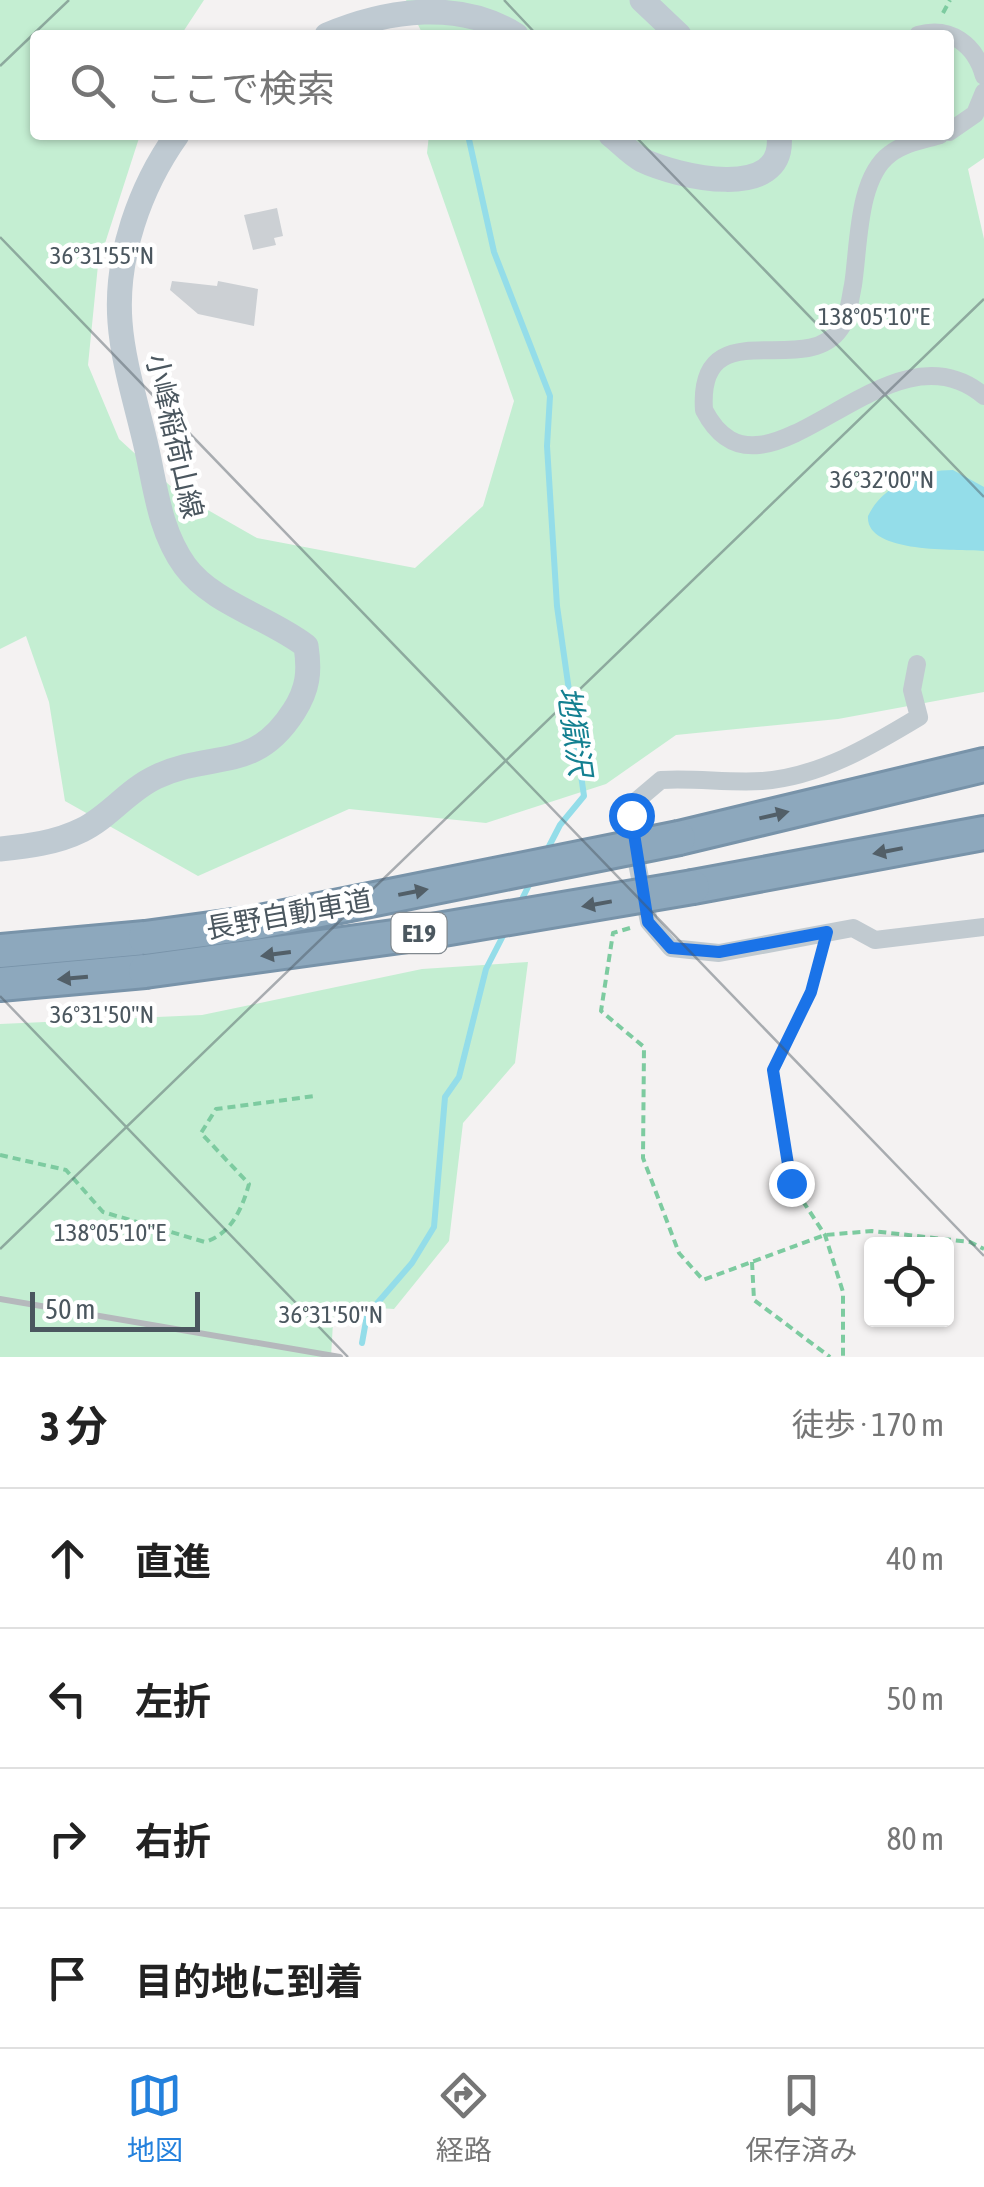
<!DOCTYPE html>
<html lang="ja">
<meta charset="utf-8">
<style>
body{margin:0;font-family:"Asap Condensed","Noto Sans JP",sans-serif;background:#f6f6f6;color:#222}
.controls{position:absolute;right:30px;bottom:30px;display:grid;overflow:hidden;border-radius:10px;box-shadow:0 2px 8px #0004}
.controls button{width:90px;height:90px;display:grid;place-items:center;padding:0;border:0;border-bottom:2px solid #e0e0e0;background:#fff;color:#222;font:50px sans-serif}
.scale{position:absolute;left:30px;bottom:25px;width:170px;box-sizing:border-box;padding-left:10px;border:5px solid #4b575f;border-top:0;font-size:28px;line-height:35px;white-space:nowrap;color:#4b575f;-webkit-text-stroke:8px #fff;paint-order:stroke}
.stop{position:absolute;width:30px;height:30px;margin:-22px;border:8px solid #1a73e8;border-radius:50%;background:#fff}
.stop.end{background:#1a73e8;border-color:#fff;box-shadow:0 2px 10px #0008}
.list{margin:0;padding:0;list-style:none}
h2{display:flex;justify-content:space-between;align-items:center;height:130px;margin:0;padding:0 40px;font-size:42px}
h2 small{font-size:32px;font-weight:400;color:#767676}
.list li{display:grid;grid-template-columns:65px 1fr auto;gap:30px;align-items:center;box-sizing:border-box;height:140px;padding:0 40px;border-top:2px solid #e0e0e0}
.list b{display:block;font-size:38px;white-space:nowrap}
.list em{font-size:32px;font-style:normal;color:#767676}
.icon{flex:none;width:55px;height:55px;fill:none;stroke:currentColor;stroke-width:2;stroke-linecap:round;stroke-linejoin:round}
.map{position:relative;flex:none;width:984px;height:1357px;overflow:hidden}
.search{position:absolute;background:#fff;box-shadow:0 2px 8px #0004;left:30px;right:30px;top:30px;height:110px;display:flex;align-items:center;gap:25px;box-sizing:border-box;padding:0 35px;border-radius:10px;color:#767676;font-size:38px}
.sheet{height:690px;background:#fff}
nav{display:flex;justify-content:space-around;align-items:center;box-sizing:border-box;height:140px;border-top:2px solid #e0e0e0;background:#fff;font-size:28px;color:#767676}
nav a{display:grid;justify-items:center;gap:5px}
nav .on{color:#2481dd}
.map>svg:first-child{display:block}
</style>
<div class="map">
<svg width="984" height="1357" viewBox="0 0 984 1357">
<rect width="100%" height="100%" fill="#f4f2f2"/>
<g fill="#c4eed2">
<path d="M0 0H204L181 35H35V135H140L98 265 88 365 119 439 178 493 257 538 415 568 483 506 514 401 427 153 429 135H949V35H423L406 0H984V158L968 169 984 239V692L838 719 676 735 606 784 486 823 349 809 198 876 65 801 49 702 26 636 0 649Z"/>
<path d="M528 962 515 1063 463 1123 449 1241 394 1309 334 1305 331 1357H0V1024L202 1015 422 969Z"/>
</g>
<path fill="#94dde9" d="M953 470 984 487V551C955 549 865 554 868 516 883 485 920 470 953 470Z"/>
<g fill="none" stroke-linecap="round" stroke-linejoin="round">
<g stroke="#94dde9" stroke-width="6">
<path d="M468 135 494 252 550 396 547 446 557 606 584 796 560 825 545 854"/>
<path d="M520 903 532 879"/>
<path d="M362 1343 367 1315 412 1263 434 1227 445 1097 459 1077 486 969 507 928"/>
</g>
</g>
<g fill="#ccd0d4">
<path d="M277 208 283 236 274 238 276 245 253 250 244 215Z"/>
<path d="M172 281 217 286 218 281 258 289 254 326 198 314 170 290Z"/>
</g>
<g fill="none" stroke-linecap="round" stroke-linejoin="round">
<defs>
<g id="motorway">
<path d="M679 838 984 765"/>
<path d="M693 887 984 833"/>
<path d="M0 951 145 938"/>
<path d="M0 984 145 971"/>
</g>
</defs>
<use href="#motorway" stroke="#7893a9" stroke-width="38"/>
<g stroke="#7dcba0" stroke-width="4" stroke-dasharray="8 5" stroke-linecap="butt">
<path d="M943 13 950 0"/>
<path d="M630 928 613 933 601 1011 644 1047 643 1158 679 1253 703 1280 825 1235 872 1231 970 1242 984 1249"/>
<path d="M821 956 811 991 773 1071 791 1183 825 1235 843 1292V1357"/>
<path d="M0 1155 66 1170 103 1212 205 1242C231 1234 242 1209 249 1184L201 1133 216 1109 315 1096"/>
<path d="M752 1262 754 1300 830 1357"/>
</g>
<g stroke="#c1cad0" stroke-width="18">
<path d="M918 35C950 26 975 44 984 76"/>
<path d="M949 132 975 114 984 92"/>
<path d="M940 135C923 140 904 143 890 154 857 178 859 247 853 285 850 299 849 316 840 329 805 380 697 308 704 410 764 526 886 312 984 396"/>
<path d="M917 664 912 690 919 717C871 746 819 777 762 781 729 783 695 778 661 780L635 802 630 829 649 922 671 948 719 953 853 928 875 940 984 927"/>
</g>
<g stroke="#bfcad2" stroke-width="25">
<path d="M642 0 679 35"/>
<path d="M327 35C389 9 460 0 516 35"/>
<path d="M611 135C621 143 631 154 642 160 675 176 787 204 779 135"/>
<path d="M0 849C28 846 56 843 82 830 109 817 128 790 156 777 213 750 254 774 294 711 308 689 310 672 306 646 270 618 212 603 185 566 160 531 156 491 147 450 138 409 123 364 120 322 115 257 140 187 177 135"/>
</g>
<use href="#motorway" stroke="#8da8bd" stroke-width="32"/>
<path stroke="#b5b8bc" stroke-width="6" d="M0 1299 340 1357"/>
<defs>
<g id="motorway-bridge">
<path d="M145 938 255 923 679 838"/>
<path d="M145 971 408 935 693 887"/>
</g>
</defs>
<use href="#motorway-bridge" stroke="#7893a9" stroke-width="38" stroke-linecap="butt"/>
<use href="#motorway-bridge" stroke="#8da8bd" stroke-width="32"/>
</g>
<defs><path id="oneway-solid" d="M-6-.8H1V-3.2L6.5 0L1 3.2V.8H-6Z" transform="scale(2.5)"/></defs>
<g fill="#525f68">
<use href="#oneway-solid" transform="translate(774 815) rotate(-13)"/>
<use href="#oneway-solid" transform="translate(888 851) rotate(169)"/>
<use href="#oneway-solid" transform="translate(413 892) rotate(-11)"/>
<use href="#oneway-solid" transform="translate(597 904) rotate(170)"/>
<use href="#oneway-solid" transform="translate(276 954) rotate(172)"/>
<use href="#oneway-solid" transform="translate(73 978) rotate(175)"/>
</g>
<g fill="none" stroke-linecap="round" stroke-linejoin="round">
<path stroke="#1a73e8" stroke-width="12" d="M631 815 648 922 671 948 719 952 827 932 811 992 773 1070 791 1183"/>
</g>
<path fill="none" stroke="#4b575f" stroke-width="2.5" stroke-opacity="0.45" d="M504 0 537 35M0 66 69 0M634 135 984 497M0 237 984 1256M0 996 348 1357M0 1249 984 299"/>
<g text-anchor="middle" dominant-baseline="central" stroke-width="9" stroke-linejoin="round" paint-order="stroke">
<rect fill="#fff" stroke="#81898f" stroke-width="2.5" x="391.5" y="913" width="55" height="40" rx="8"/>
<g font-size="25" font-weight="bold" fill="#4b575f">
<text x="419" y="933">E19</text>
</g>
<g font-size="28" fill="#4b575f" stroke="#fff">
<text transform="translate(175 436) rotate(77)">小峰稲荷山線</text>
<text transform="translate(289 914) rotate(-10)">長野自動車道</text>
</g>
<g font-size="30" font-style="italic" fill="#148091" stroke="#fff">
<text transform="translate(575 731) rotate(82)">地獄沢</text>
</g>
</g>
<g font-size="25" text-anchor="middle" fill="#4b575f" stroke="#fff" stroke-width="9" stroke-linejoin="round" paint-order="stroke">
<text x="102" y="264">36°31'55"N</text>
<text x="874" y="325">138°05'10"E</text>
<text x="882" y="488">36°32'00"N</text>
<text x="102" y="1023">36°31'50"N</text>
<text x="110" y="1241">138°05'10"E</text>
<text x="331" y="1323">36°31'50"N</text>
</g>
</svg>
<div class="controls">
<button><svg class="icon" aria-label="locate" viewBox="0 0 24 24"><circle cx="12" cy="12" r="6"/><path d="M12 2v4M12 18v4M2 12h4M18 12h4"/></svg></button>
</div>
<div class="scale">50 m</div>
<div class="stop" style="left:631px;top:815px"></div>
<div class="stop end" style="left:791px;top:1183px"></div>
<div class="search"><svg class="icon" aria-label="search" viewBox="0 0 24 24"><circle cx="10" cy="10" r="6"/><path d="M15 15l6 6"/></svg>ここで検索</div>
</div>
<section class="sheet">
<h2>3 分<small>徒歩 · 170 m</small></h2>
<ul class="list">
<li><svg class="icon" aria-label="ahead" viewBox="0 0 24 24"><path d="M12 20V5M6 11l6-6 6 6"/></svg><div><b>直進</b></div><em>40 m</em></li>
<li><svg class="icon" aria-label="left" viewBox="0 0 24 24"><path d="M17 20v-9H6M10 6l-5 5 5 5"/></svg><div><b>左折</b></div><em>50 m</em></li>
<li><svg class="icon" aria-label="right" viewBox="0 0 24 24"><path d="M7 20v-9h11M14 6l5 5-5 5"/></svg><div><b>右折</b></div><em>80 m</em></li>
<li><svg class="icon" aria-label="arrive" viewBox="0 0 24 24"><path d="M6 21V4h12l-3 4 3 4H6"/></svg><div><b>目的地に到着</b></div></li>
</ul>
</section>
<nav>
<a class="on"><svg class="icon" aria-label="map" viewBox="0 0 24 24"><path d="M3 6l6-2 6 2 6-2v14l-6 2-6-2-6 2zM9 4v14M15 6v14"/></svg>地図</a>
<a><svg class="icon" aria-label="directions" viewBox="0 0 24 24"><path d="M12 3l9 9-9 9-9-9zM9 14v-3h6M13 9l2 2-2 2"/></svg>経路</a>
<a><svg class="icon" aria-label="saved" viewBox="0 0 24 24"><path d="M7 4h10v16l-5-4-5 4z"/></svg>保存済み</a>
</nav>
